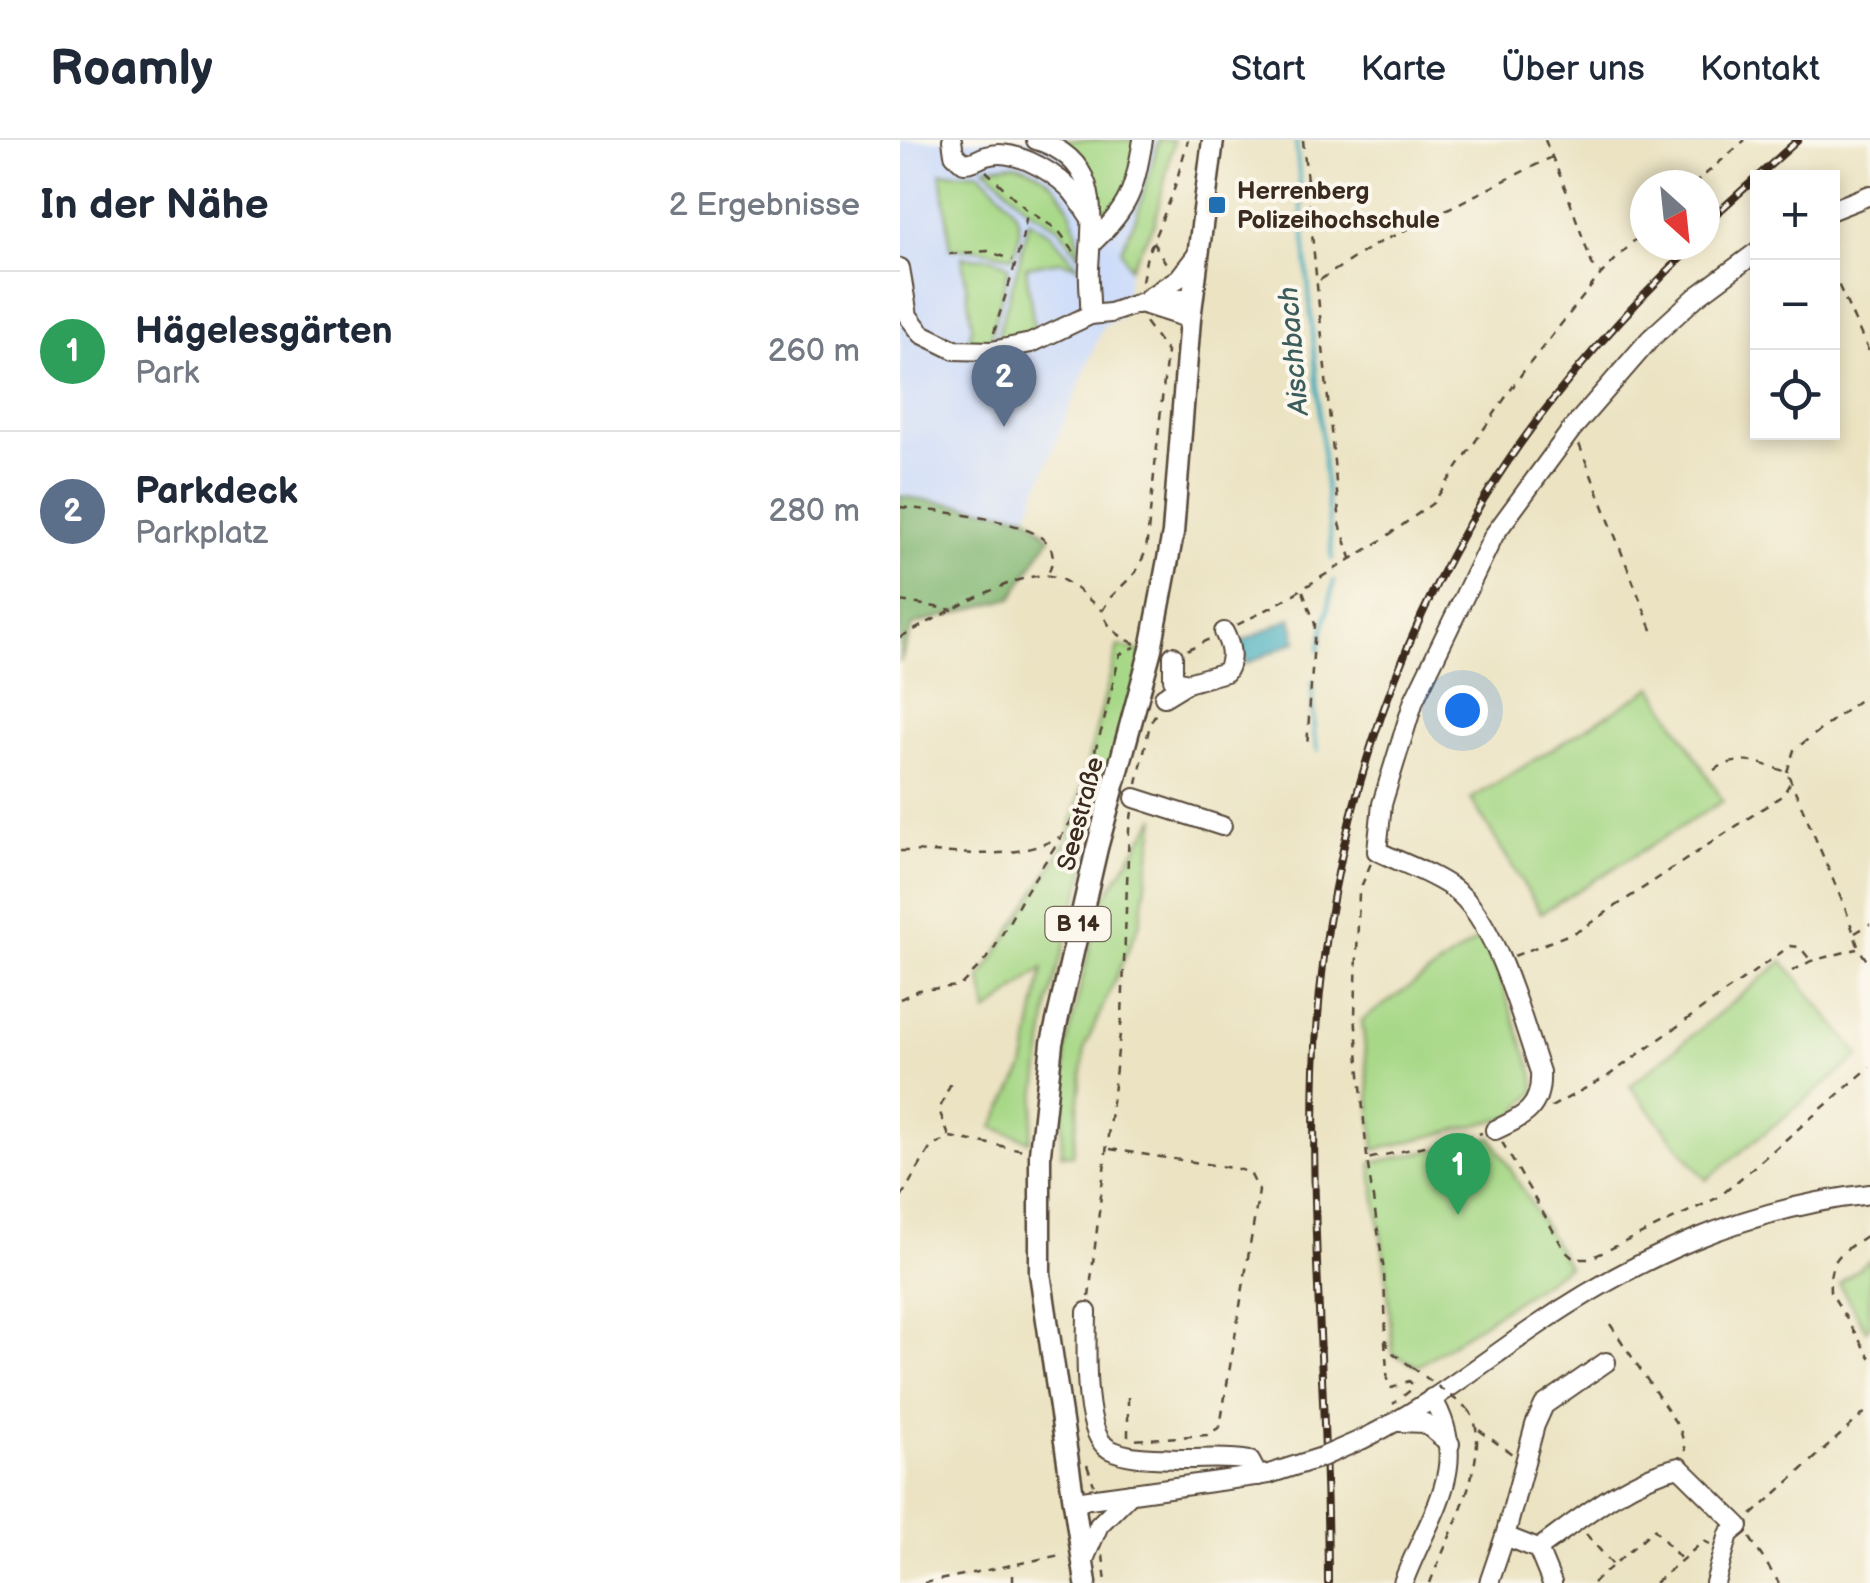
<!DOCTYPE html>
<html lang="de">
<meta charset="utf-8">
<style>
body{margin:0;font-family:"Balsamiq Sans",sans-serif;background:#f6f6f7;color:#1f2937}
.controls{position:absolute;right:30px;top:30px;display:grid;overflow:hidden;border-radius:0px;box-shadow:0 5px 15px #0003}
.controls button{width:90px;height:90px;display:grid;place-items:center;padding:0;border:0;border-bottom:2px solid #e0e1e3;background:#fff;color:#1f2937;font:50px sans-serif}
.compass{position:absolute;left:730px;top:30px;width:90px;height:90px;border-radius:50%;background:#fff;box-shadow:0 5px 15px #0003;rotate:153deg}
.you{position:absolute;left:562px;top:570px;width:35px;height:35px;margin:-25px;border:8px solid #fff;border-radius:50%;background:#1a73e8;box-shadow:0 0 0 15px #1a73e833}
.badge{display:grid;place-items:center;width:65px;height:65px;border-radius:50%;background:#ea580c;color:#fff;font-size:32px;font-weight:700}
.pin{position:absolute;translate:-50% -82px;filter:drop-shadow(0 2px 5px #0008)}
.pin::after{content:'';position:absolute;top:52px;width:35px;height:30px;background:inherit;clip-path:polygon(0 0,100% 0,50% 100%)}
.list{margin:0;padding:0;list-style:none}
h2{display:flex;justify-content:space-between;align-items:center;height:130px;margin:0;padding:0 40px;font-size:42px}
h2 small{font-size:32px;font-weight:400;color:#747a83}
.list li{display:grid;grid-template-columns:65px 1fr auto;gap:30px;align-items:center;box-sizing:border-box;height:160px;padding:0 40px;border-top:2px solid #e0e1e3}
.list b{display:block;font-size:38px;white-space:nowrap}
.list p{margin:0;font-size:32px;white-space:nowrap;color:#747a83}
.list em{font-size:32px;font-style:normal;color:#747a83}
.icon{flex:none;width:55px;height:55px;fill:none;stroke:currentColor;stroke-width:2;stroke-linecap:round;stroke-linejoin:round}
.map{position:relative;flex:none;width:970px;height:1443px;overflow:hidden}
header{display:flex;align-items:center;gap:60px;box-sizing:border-box;height:140px;padding:0 50px;background:#fff;border-bottom:2px solid #e0e1e3}
header strong{font-size:48px}
nav{display:flex;gap:55px;margin-inline-start:auto;font-size:35px}
main{display:flex}
aside{flex:1;background:#fff}
.map>svg:first-child{display:block}
</style>
<header>
<strong>Roamly</strong>
<nav><a>Start</a><a>Karte</a><a>Über uns</a><a>Kontakt</a></nav>
</header>
<main>
<aside>
<h2>In der Nähe<small>2 Ergebnisse</small></h2>
<ul class="list">
<li><span class="badge" style="background:#2e9e5b">1</span><div><b>Hägelesgärten</b><p>Park</p></div><em>260 m</em></li>
<li><span class="badge" style="background:#5c6f8a">2</span><div><b>Parkdeck</b><p>Parkplatz</p></div><em>280 m</em></li>
</ul>
</aside>
<div class="map">
<svg width="970" height="1443" viewBox="0 0 970 1443">
<rect width="100%" height="100%" fill="#fbf7ec"/>
<filter id="ink" filterUnits="userSpaceOnUse"><feTurbulence type="fractalNoise" baseFrequency=".01" numOctaves="2"/><feDisplacementMap in="SourceGraphic" scale="20" xChannelSelector="R" yChannelSelector="G"/><feConvolveMatrix kernelMatrix="1 2 1 2 8 2 1 2 1" color-interpolation-filters="sRGB"/></filter>
<filter id="wash" filterUnits="userSpaceOnUse"><feTurbulence type="fractalNoise" baseFrequency=".0048" numOctaves="4" result="noise"/><feDisplacementMap in="SourceGraphic" scale="40" xChannelSelector="R" yChannelSelector="G"/><feGaussianBlur stdDeviation="2.25" result="paint"/><feColorMatrix in="noise" values="0 0 0 0 0 0 0 0 0 0 0 0 0 0 0 0 0 1.4 0 .05"/><feComposite in="paint" operator="in"/></filter>
<g filter="url(#wash)">
<rect width="100%" height="100%" fill="#ebe3c2"/>
<path fill="#ccdbfa" d="M0 0H259L237 75 221 110 230 128 222 176 203 186 127 375 0 356Z"/>
<g fill="#a7d887" stroke="#718152" stroke-width="2.5">
<path d="M148 0H237L229 46 203 85 194 46Z"/>
<path d="M259 0H274L255 82 230 128 221 110 237 75Z"/>
<path d="M115 24C159 34 178 72 179 115L159 88 128 69 85 27Z"/>
<path d="M80 32C108 63 131 73 113 117L79 109H51L41 33Z"/>
<path d="M128 80 151 94 178 126 160 121 126 127 135 194 96 203C106 162 122 122 128 80Z"/>
<path d="M62 117 92 118 109 126 89 205 68 204 72 186Z"/>
<path d="M218 506 244 513 149 863 130 1001 93 987 124 928 143 828 87 873 81 838 167 702Z"/>
<path d="M753 547 823 661 641 773 571 659Z"/>
<path d="M256 677 240 783 185 907 173 1015 161 1014 166 909 199 766Z"/>
<path d="M584 795 634 935 635 952 612 976 475 1010 462 880Z"/>
<path d="M883 821 960 916 806 1040 730 946Z"/>
<path d="M592 998 668 1126 518 1226 493 1214 486 1131 471 1023Z"/>
<path d="M970 1120V1186L966 1190 939 1144Z"/>
</g>
<path fill="#85b874" stroke="#607149" stroke-width="2.5" d="M0 356 127 375 150 397 112 458 13 485 0 522Z"/>
<path fill="#3daabc" stroke="#3c6a6d" stroke-width="2.5" d="M391 478 397 501 346 524 339 503Z"/>
<g fill="none" stroke-linecap="round" stroke-linejoin="round">
<g stroke="#3daabc" stroke-width="4">
<path d="M396 0 432 419"/>
<path d="M419 510 434 441"/>
<path d="M412 542 414 595 418 611"/>
</g>
</g>
</g>
<g filter="url(#ink)">
<g fill="none" stroke-linecap="round" stroke-linejoin="round">
<defs>
<g id="minor">
<path d="M52 0 54 14 64 23C75 23 77 19 86 16 112 7 150 30 168 47 177 56 184 69 192 80"/>
<path d="M136 0C202 20 192 74 189 128 188 144 191 160 190 175"/>
<path d="M932 70 970 55"/>
<path d="M191 104C230 67 234 51 243 0"/>
<path d="M0 128 8 176 22 194 55 210 92 211 131 203 190 175 210 173 254 158H293"/>
<path d="M248 158 279 138 299 112"/>
<path d="M240 163 290 179"/>
<path d="M273 516V539L287 543"/>
<path d="M264 557 287 543 326 532C334 518 331 506 324 492"/>
<path d="M235 658 322 686"/>
<path d="M595 990C625 976 642 968 640 932 622 881 597 781 554 749 532 733 502 723 477 711L482 664 514 560 594 395 672 289 750 199 796 157 858 111"/>
<path d="M187 1172C187 1201 181 1293 209 1309 230 1320 263 1318 287 1319 308 1319 329 1317 350 1321L358 1336"/>
<path d="M499 1282 525 1283 550 1304"/>
<path d="M463 1299C525 1269 579 1225 635 1187 737 1117 846 1068 970 1054"/>
<path d="M175 1361 369 1334"/>
<path d="M605 1396 638 1409C681 1378 727 1339 779 1327L839 1386 829 1394 815 1443"/>
<path d="M638 1409 652 1443"/>
<path d="M183 1422 199 1385 231 1353"/>
<path d="M503 1443C527 1377 574 1327 532 1258"/>
<path d="M589 1443 605 1396 635 1285 644 1265 706 1222"/>
</g>
<path id="major" d="M186 1443 140 1133V1013L152 903 197 708 251 509 273 393 290 179 313 0"/>
</defs>
<use href="#minor" stroke="#554637" stroke-width="22"/>
<use href="#major" stroke="#554637" stroke-width="25"/>
<g stroke="#554637" stroke-width="2.5" stroke-dasharray="8 8" stroke-linecap="butt">
<path d="M403 0 440 384 451 418"/>
<path d="M645 0 666 50 692 124 700 133"/>
<path d="M86 31 127 70 158 90 175 113"/>
<path d="M793 45 845 0"/>
<path d="M253 102 267 125"/>
<path d="M49 114 88 111 112 120"/>
<path d="M932 131 970 214"/>
<path d="M420 140 471 107 652 17"/>
<path d="M242 141 247 115 273 53 288 0"/>
<path d="M94 193C105 153 122 112 127 72"/>
<path d="M679 304 754 495"/>
<path d="M0 367C33 371 130 378 149 405 156 415 151 425 148 435"/>
<path d="M403 451 415 484 407 608"/>
<path d="M0 461 53 470"/>
<path d="M337 485 374 466 479 402 533 363 623 232 701 134 745 90"/>
<path d="M0 497C34 481 115 430 150 436 170 439 186 458 201 470"/>
<path d="M235 504C219 496 208 489 202 471L211 457 236 432 246 411 267 212 245 182"/>
<path d="M287 510 311 498"/>
<path d="M814 630C840 614 859 623 887 632L946 770 959 809 970 825"/>
<path d="M887 632 894 610 970 552"/>
<path d="M237 644 250 584 257 571"/>
<path d="M0 711C53 711 112 723 159 697"/>
<path d="M955 793 970 784"/>
<path d="M614 816 680 790 883 655 890 643"/>
<path d="M892 831 911 821 957 809"/>
<path d="M0 859 19 850 60 846 91 814 127 750 175 675 203 585 220 514 235 507"/>
<path d="M651 967 708 936 890 806 900 807 911 821"/>
<path d="M49 996 39 970 53 938"/>
<path d="M602 1002 665 1111 674 1119H689L819 1057 970 927"/>
<path d="M210 1009 338 1029 350 1033 359 1051 320 1287 307 1295 234 1300"/>
<path d="M467 1017 455 875 459 752 471 723"/>
<path d="M1 1057 31 1007 50 997 124 1010"/>
<path d="M966 1096C942 1112 928 1118 930 1151L970 1218"/>
<path d="M189 1157 222 877 229 690 232 672"/>
<path d="M710 1184 780 1289 786 1311"/>
<path d="M485 1201 488 1246 492 1248 509 1241 512 1244V1249L493 1264"/>
<path d="M512 1227 489 1210 486 1200 484 1131 467 1019 582 993"/>
<path d="M579 1290 612 1314"/>
<path d="M228 1297V1253"/>
<path d="M187 1325 194 1345"/>
<path d="M852 1375 970 1268"/>
<path d="M686 1394 713 1425"/>
<path d="M850 1398 879 1443"/>
<path d="M203 1415 206 1443"/>
<path d="M24 1443 165 1414"/>
<path d="M113 1443V1428"/>
<path d="M530 1443C545 1402 598 1308 568 1269"/>
<path d="M693 1443 754 1389 782 1420"/>
<path d="M755 1443 804 1401 810 1404"/>
</g>
<use href="#minor" stroke="#fff" stroke-width="18"/>
<use href="#major" stroke="#fff" stroke-width="20"/>
<defs>
<g id="rail">
<path d="M805 84 898 0"/>
<path d="M428 1443C428 1271 410 1100 415 929 422 710 493 484 620 304 671 232 730 167 794 105"/>
</g>
</defs>
<use href="#rail" stroke="#3b2a1e" stroke-width="8"/>
<use href="#rail" stroke="#fbf7ec" stroke-width="4" stroke-dasharray="11" stroke-linecap="butt"/>
<defs>
<path id="minor-bridge" d="M369 1334 422 1317 463 1299"/>
</defs>
<use href="#minor-bridge" stroke="#554637" stroke-width="22" stroke-linecap="butt"/>
<path stroke="#554637" stroke-width="2.5" stroke-dasharray="8 8" stroke-linecap="butt" d="M512 1227 568 1269"/>
<use href="#minor-bridge" stroke="#fff" stroke-width="18"/>
</g>
</g>
<rect fill="#1f6fb2" stroke="#fbf7ec" stroke-width="4" x="307" y="55" width="20" height="20" rx="5"/>
<g text-anchor="middle" dominant-baseline="central" stroke-width="8" stroke-linejoin="round" paint-order="stroke">
<rect fill="#fbf7ec" stroke="#75685c" stroke-width="2.5" x="145.5" y="767" width="65" height="34" rx="8"/>
<g font-size="22" font-weight="bold" fill="#3b2a1e">
<text x="178" y="784">B 14</text>
</g>
<g font-size="25" font-weight="bold" fill="#3b2a1e" stroke="#fbf7ec" text-anchor="start">
<text x="337" y="51">Herrenberg<tspan x="337" dy="29">Polizeihochschule</tspan></text>
</g>
<g font-size="25" fill="#3b2a1e" stroke="#fbf7ec">
<text transform="translate(181 674) rotate(-75)">Seestraße</text>
</g>
<g font-size="28" font-style="italic" fill="#3c5d5d" stroke="#fbf7ec">
<text transform="translate(394 211) rotate(-95)">Aischbach</text>
</g>
</g>
</svg>
<div class="controls">
<button>+</button>
<button>−</button>
<button><svg class="icon" aria-label="locate" viewBox="0 0 24 24"><circle cx="12" cy="12" r="6"/><path d="M12 2v4M12 18v4M2 12h4M18 12h4"/></svg></button>
</div>
<svg class="compass" viewBox="-18 -18 36 36"><path d="M0-13l5 13h-10z" fill="#e53935"/><path d="M0 13l5-13h-10z" fill="#747a83"/></svg>
<div class="you"></div>
<div class="pin badge" style="left:558px;top:1075px;background:#2e9e5b">1</div>
<div class="pin badge" style="left:104px;top:287px;background:#5c6f8a">2</div>
</div>
</main>
